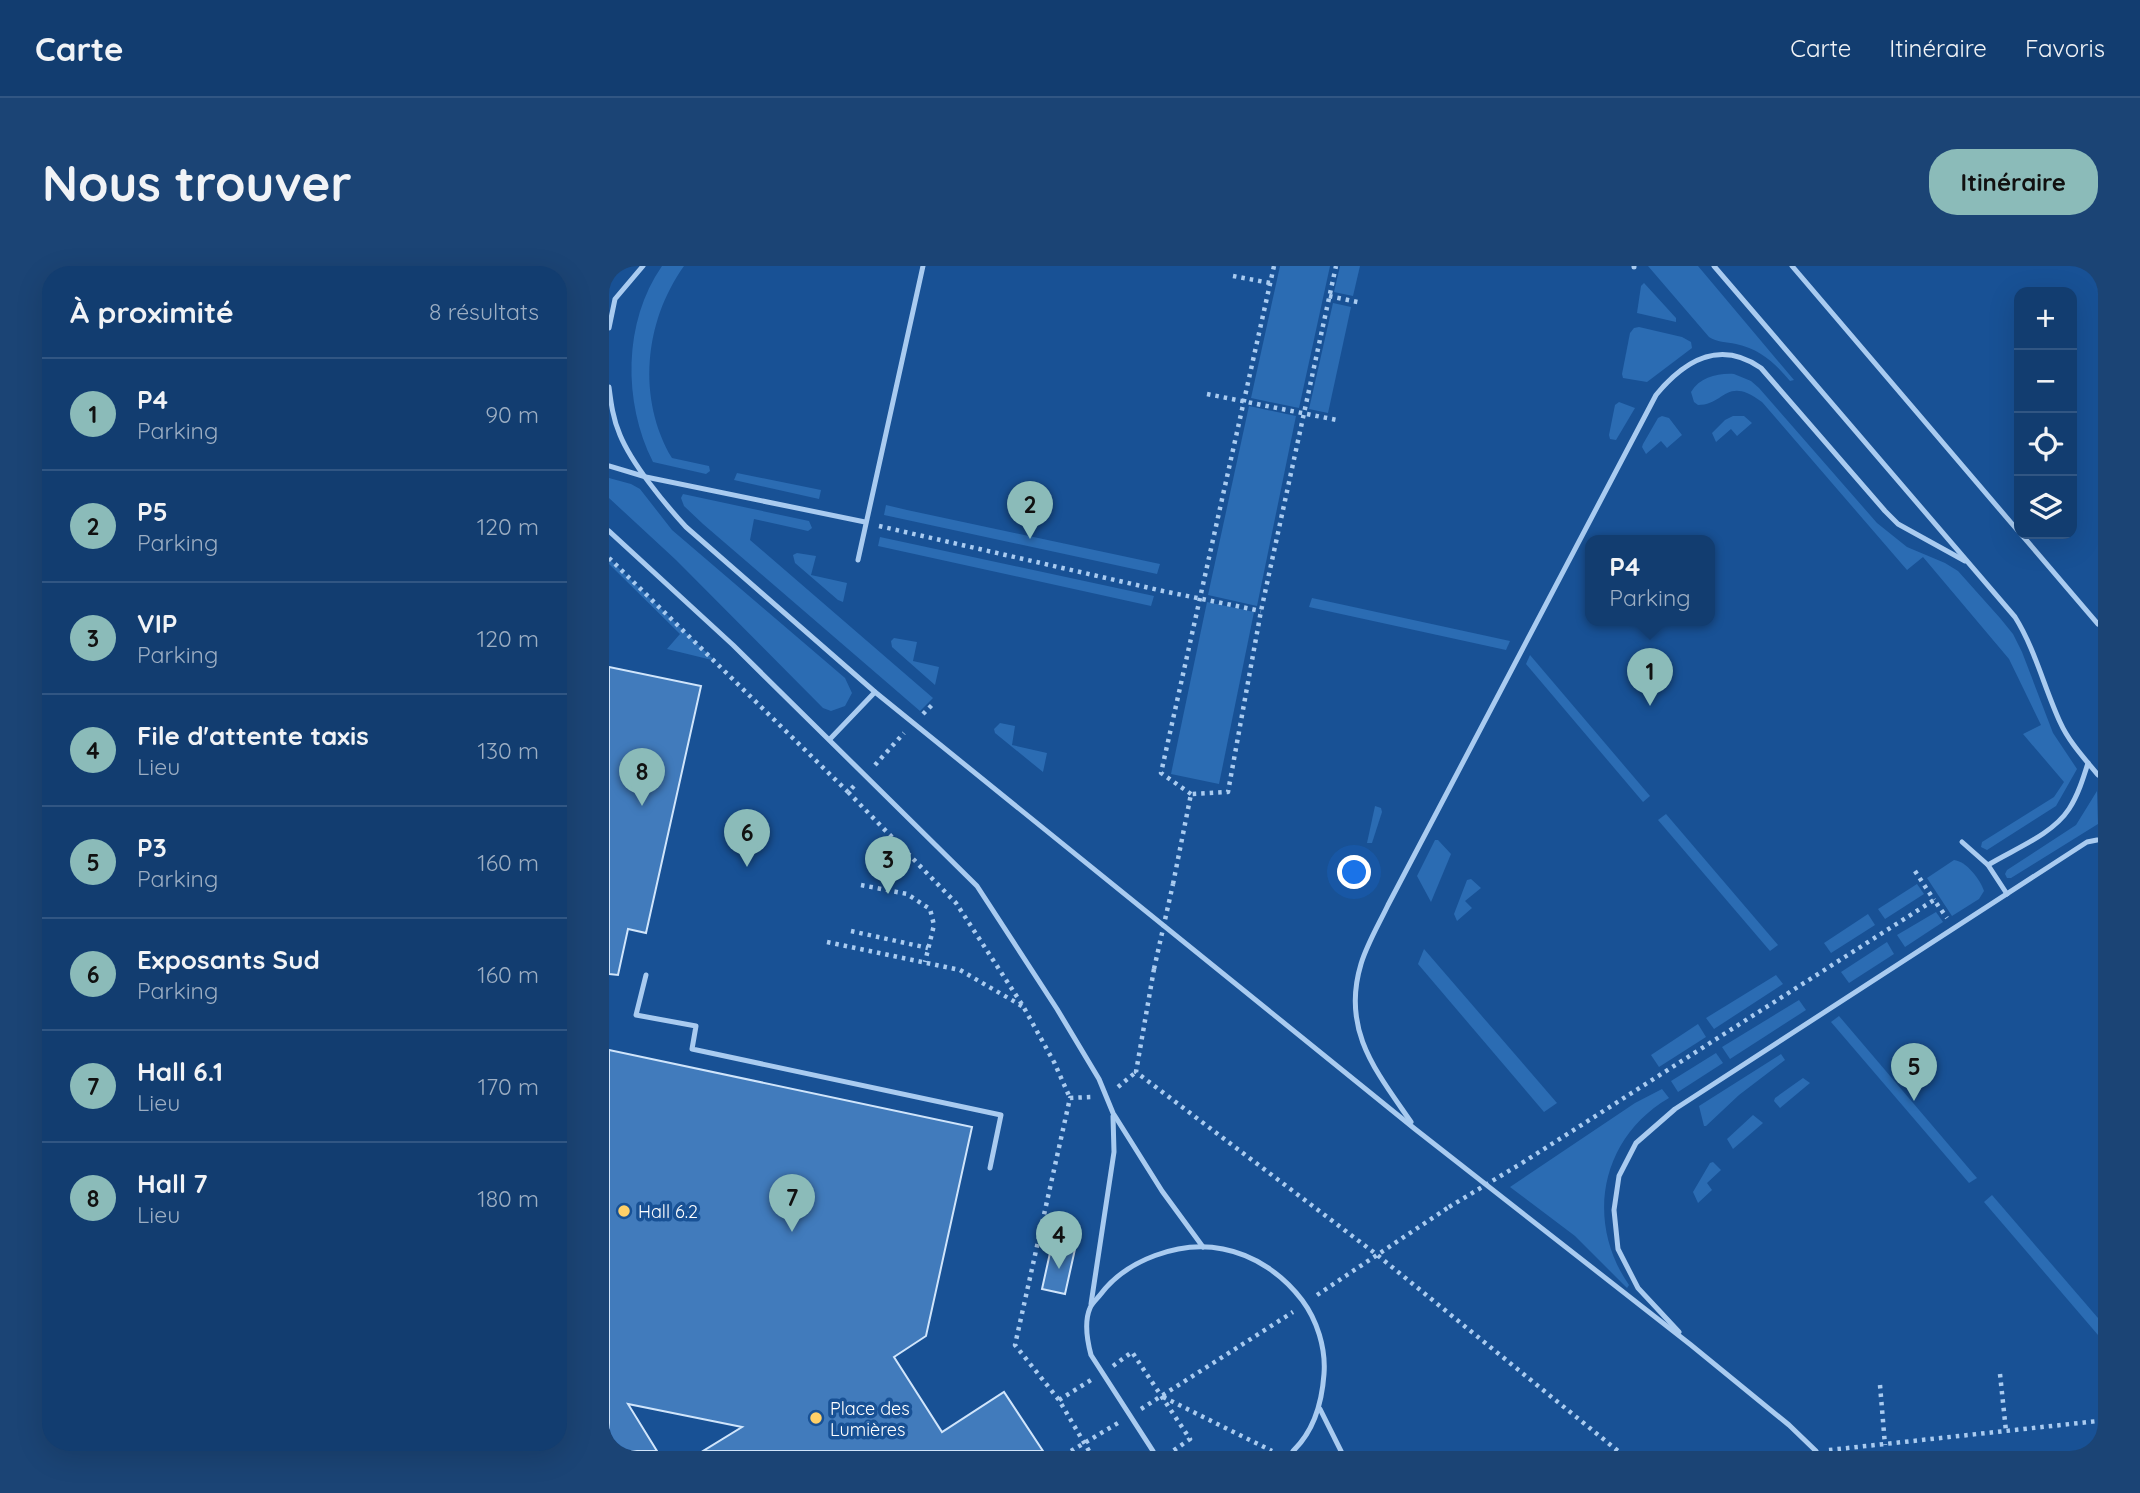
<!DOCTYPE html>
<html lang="fr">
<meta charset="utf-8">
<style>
body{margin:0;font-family:Quicksand,sans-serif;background:#1b4475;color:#f1f3f6}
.controls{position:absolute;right:21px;top:21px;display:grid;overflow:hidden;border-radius:14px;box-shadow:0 7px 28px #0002}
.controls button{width:63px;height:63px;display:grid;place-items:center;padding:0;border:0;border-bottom:2px solid #315683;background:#123d70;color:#f1f3f6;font:35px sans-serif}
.you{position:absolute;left:746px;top:607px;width:24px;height:24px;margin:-18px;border:5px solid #fff;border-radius:50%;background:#1a73e8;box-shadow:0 0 0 10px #1a73e833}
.badge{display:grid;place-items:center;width:46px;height:46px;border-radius:50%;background:#8bbbb9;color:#111;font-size:23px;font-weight:700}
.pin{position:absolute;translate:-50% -58px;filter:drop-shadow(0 2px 4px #0008)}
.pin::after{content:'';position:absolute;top:37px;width:24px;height:21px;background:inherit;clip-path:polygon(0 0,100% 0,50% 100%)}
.popup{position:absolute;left:976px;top:269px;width:130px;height:91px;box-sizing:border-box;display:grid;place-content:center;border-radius:14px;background:#123d70;filter:drop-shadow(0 2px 5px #0005);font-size:23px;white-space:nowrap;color:#9caec3}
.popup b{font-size:26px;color:#f1f3f6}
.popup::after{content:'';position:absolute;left:50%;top:100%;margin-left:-14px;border:14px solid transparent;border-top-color:#123d70}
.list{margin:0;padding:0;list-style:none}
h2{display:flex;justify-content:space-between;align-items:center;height:91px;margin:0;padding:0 28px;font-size:30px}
h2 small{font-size:23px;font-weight:400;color:#9caec3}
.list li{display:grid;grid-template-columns:46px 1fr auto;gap:21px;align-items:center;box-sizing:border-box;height:112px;padding:0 28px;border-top:2px solid #315683}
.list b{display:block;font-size:26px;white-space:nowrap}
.list p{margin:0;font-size:23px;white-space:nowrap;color:#9caec3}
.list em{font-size:23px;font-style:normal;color:#9caec3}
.icon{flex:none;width:38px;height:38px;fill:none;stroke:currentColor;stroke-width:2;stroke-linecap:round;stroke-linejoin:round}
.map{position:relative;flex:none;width:1489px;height:1185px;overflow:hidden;border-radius:28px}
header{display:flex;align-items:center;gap:42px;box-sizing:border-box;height:98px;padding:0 35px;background:#123d70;border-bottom:2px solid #315683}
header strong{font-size:33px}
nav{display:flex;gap:38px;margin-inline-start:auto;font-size:24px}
.intro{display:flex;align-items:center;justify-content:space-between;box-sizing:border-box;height:168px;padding:0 42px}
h1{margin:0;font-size:49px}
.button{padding:18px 32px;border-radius:28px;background:#8bbbb9;color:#111;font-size:24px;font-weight:700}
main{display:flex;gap:42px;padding:0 42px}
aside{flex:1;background:#123d70;border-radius:28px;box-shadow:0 7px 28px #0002}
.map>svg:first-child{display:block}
</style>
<header>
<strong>Carte</strong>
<nav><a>Carte</a><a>Itinéraire</a><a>Favoris</a></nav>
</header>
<div class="intro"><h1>Nous trouver</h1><a class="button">Itinéraire</a></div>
<main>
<aside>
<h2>À proximité<small>8 résultats</small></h2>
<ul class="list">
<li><span class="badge">1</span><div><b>P4</b><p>Parking</p></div><em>90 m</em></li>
<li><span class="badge">2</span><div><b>P5</b><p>Parking</p></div><em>120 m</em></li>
<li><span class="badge">3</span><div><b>VIP</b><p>Parking</p></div><em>120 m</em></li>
<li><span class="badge">4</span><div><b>File d'attente taxis</b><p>Lieu</p></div><em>130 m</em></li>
<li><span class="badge">5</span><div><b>P3</b><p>Parking</p></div><em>160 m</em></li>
<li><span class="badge">6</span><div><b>Exposants Sud</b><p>Parking</p></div><em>160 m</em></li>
<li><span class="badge">7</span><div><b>Hall 6.1</b><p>Lieu</p></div><em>170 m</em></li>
<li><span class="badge">8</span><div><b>Hall 7</b><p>Lieu</p></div><em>180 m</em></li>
</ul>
</aside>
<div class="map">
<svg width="1489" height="1185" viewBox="0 0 1489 1185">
<rect width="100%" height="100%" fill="#185195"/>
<g fill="#2b6cb3">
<path d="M53 0H75C35 56 28 133 63 192L100 200 101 205 97 208 44 196C14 136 14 56 53 0Z"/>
<path d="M671 0H721L690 142 642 132Z"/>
<path d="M731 0H751L744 30 725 26Z"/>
<path d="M1039 0H1089L1185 114 1181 115C1166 97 1151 83 1127 78 1117 76 1108 76 1100 71Z"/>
<path d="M1035 17 1067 52V56L1028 47 1032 20Z"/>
<path d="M724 37 742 41 719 147 700 143Z"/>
<path d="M1030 61 1073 71 1082 76 1083 82 1038 116 1014 112 1013 108 1021 67 1025 62Z"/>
<path d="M1125 108 1142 115 1150 122 1268 257 1298 281 1336 297 1349 305 1391 352 1404 368 1413 386 1444 467 1468 503 1447 540 1378 584 1372 581 1373 576 1445 531 1455 516 1414 468 1432 459 1400 393 1314 291 1298 304 1153 136C1117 109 1116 139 1089 139L1085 136 1082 126C1091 111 1109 107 1125 108Z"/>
<path d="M1010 136 1026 142 1007 174 1001 173 1000 169 1006 139Z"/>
<path d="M640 140 687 150 648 340 599 329Z"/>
<path d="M1053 150 1060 152 1073 169 1058 182 1052 175 1037 188 1033 181 1034 178 1049 152Z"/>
<path d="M1124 150H1135L1143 157 1128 170 1122 163 1107 176 1103 167 1116 154Z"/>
<path d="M128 207 212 224 210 233 125 214Z"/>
<path d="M0 212 22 218 31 223 63 264 236 412 243 427 236 440 222 445 214 442 67 294 0 232Z"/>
<path d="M74 228 200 255 203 262 199 265 145 253 141 274 324 432 311 445 94 258 75 240 72 232Z"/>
<path d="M277 239 298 244 551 298 548 308 275 249Z"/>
<path d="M271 271 545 330 542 340 269 280Z"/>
<path d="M188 287 207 290 202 309 238 317 234 336 229 334 186 297 184 289Z"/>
<path d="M0 293 103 392V394L58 383 71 368 0 298Z"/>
<path d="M703 332 901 375 897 384 700 341Z"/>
<path d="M598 336 645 346 610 518 562 508Z"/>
<path d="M285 372 308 376 304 395 330 401 326 419 283 381 282 375Z"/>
<path d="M921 389 1041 530 1034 536 917 398Z"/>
<path d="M391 457 406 460 403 479 438 487 434 506 386 467 385 463Z"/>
<path d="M1488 525 1489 558 1402 612H1398L1396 608 1398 604 1467 559Z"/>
<path d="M766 540 772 542 773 546 763 577H758Z"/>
<path d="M1057 548 1169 679 1161 685 1049 554Z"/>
<path d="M826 574H829L842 588 822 636 808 610Z"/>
<path d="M1345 594C1357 595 1371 613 1375 625L1370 633 1343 650 1318 612Z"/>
<path d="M862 613 872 622 856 635 863 642 848 655 845 648 858 614Z"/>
<path d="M1308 618 1315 628 1276 653 1269 643Z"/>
<path d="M1327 646 1334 656 1296 681 1288 669Z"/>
<path d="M1259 648 1266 659 1222 687 1215 677Z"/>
<path d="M1278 676 1285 688 1240 717 1232 706Z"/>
<path d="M815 683 948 837 935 846 809 698Z"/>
<path d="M1167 709 1174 718 1105 763 1097 752Z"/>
<path d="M1190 734 1197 744 1121 793 1113 781Z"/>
<path d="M1230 750 1368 912 1360 917 1222 756Z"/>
<path d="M1089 758 1097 771 1050 801 1042 789Z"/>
<path d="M1107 787 1114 797 1069 826 1062 815Z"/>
<path d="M1172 788 1176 794 1130 829 1097 860H1095L1090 840Z"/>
<path d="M1194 812 1201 817 1171 842 1165 835 1166 832Z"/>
<path d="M1053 823 1060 832C991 872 976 956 1020 1019L1018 1022 966 970 901 921 1026 837Z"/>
<path d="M1144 849 1154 857 1124 883 1118 873Z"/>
<path d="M1104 896 1112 904 1098 917 1103 924 1089 937 1084 926 1101 897Z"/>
<path d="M1383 929 1489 1052V1069L1375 936Z"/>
</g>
<g fill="#417bbc" stroke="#d0e5fb" stroke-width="2">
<path d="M0 401 92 420 37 667 19 663 9 709 0 708Z"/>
<path d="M0 784 363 861 317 1070 285 1091 333 1166 395 1126 434 1185H94L133 1161 19 1138 48 1185H0Z"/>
<path d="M443 978 466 983 456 1028 433 1023Z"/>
</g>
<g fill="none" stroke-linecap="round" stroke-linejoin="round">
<g stroke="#a9cbf0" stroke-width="4.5" stroke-dasharray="3.5 5" stroke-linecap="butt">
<path d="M624 10 661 17"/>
<path d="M720 30 753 37"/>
<path d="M598 128 728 154"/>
<path d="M270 260 554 325 652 345"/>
<path d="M0 292 239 526"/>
<path d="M314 448 323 439"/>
<path d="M266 499 295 467"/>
<path d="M245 520 239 526 347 637 414 740 445 796 461 832"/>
<path d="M582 528 552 507 665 0"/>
<path d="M1306 605 1325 634"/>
<path d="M564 618 582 528 619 526 652 345 727 0"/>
<path d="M252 619 298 628 321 643 325 659 316 696"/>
<path d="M242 665 319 682"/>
<path d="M218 676 351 704 413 740"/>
<path d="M545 703 527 806 767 988 1009 1185"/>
<path d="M509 821 527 806"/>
<path d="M913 897 1325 634 1338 652"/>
<path d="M708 1029 840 941"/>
<path d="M504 1100 523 1086 581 1173 564 1185"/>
<path d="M1391 1108 1397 1165"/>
<path d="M1271 1119 1276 1179"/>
<path d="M554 1131 663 1185"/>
<path d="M450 1134 482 1114"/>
<path d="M532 1143 684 1046"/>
<path d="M1220 1184 1489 1155"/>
<path d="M462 1185 509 1157"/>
<path d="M480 1185 450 1134 406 1079 461 832 483 831"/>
</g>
<g stroke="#a9cbf0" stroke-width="5">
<path d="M1105 0 1406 351C1426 383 1435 421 1451 456 1460 476 1475 492 1489 509"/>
<path d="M1183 0 1410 266"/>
<path d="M1025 1V0"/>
<path d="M0 62 6 33 34 0"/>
<path d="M0 121C2 137 4 153 11 169 23 198 55 237 77 261L266 426 806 863 1082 1079 1180 1159 1207 1185"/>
<path d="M0 200 37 211 256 256"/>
<path d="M0 265 124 379 368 620 448 743 490 813 504 847 553 925 594 981"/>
<path d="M1412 268 1489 358"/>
<path d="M249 294 314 0"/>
<path d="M221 473 266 426"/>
<path d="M1353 576 1379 599"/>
<path d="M1398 628 1379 599C1405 583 1443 569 1460 543 1469 529 1474 513 1479 497"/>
<path d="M37 709 27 749 87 760 83 783 392 849 381 902"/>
<path d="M802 856C767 805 732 764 752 698 758 678 770 658 779 639L1047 129C1075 95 1110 73 1152 102L1276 245 1289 258 1356 295"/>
<path d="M482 1038 505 886 504 850"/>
<path d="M1070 1066 1029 1022 1009 983 1005 944 1010 910 1027 877 1066 843 1478 576 1488 574"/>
<path d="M711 1143 732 1185"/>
<path d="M544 1185 482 1089C478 1074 475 1056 481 1042 483 1037 488 1033 491 1029 517 994 571 974 614 983 646 989 674 1009 693 1034 708 1054 717 1082 715 1108 713 1136 705 1165 684 1185"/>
</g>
<g stroke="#a9cbf0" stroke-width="4.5" stroke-dasharray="3.5 5" stroke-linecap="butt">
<path d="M545 703 564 618"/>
<path d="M840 941 913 897"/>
</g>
</g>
<g fill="#ffd068" stroke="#185195" stroke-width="2.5">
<circle cx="15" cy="945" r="7"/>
<circle cx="207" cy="1152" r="7"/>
</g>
<g text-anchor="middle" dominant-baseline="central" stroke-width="7" stroke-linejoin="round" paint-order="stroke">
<g font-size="18" fill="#fff" stroke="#185195" text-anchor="start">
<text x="29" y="945">Hall 6.2</text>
<text x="221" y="1142">Place des<tspan x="221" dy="21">Lumières</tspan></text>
</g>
</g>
</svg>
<div class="controls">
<button>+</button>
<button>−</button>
<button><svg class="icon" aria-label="locate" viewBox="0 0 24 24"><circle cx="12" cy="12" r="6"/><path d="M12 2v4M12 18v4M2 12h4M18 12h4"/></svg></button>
<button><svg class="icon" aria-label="layers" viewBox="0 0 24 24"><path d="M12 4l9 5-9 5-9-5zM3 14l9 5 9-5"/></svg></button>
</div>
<div class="you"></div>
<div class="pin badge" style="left:1041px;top:440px">1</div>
<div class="popup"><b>P4</b>Parking</div>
<div class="pin badge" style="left:421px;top:273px">2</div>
<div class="pin badge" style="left:279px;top:628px">3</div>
<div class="pin badge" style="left:450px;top:1003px">4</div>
<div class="pin badge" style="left:1305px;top:835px">5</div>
<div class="pin badge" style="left:138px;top:601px">6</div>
<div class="pin badge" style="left:183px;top:966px">7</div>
<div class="pin badge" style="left:33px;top:540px">8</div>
</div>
</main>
